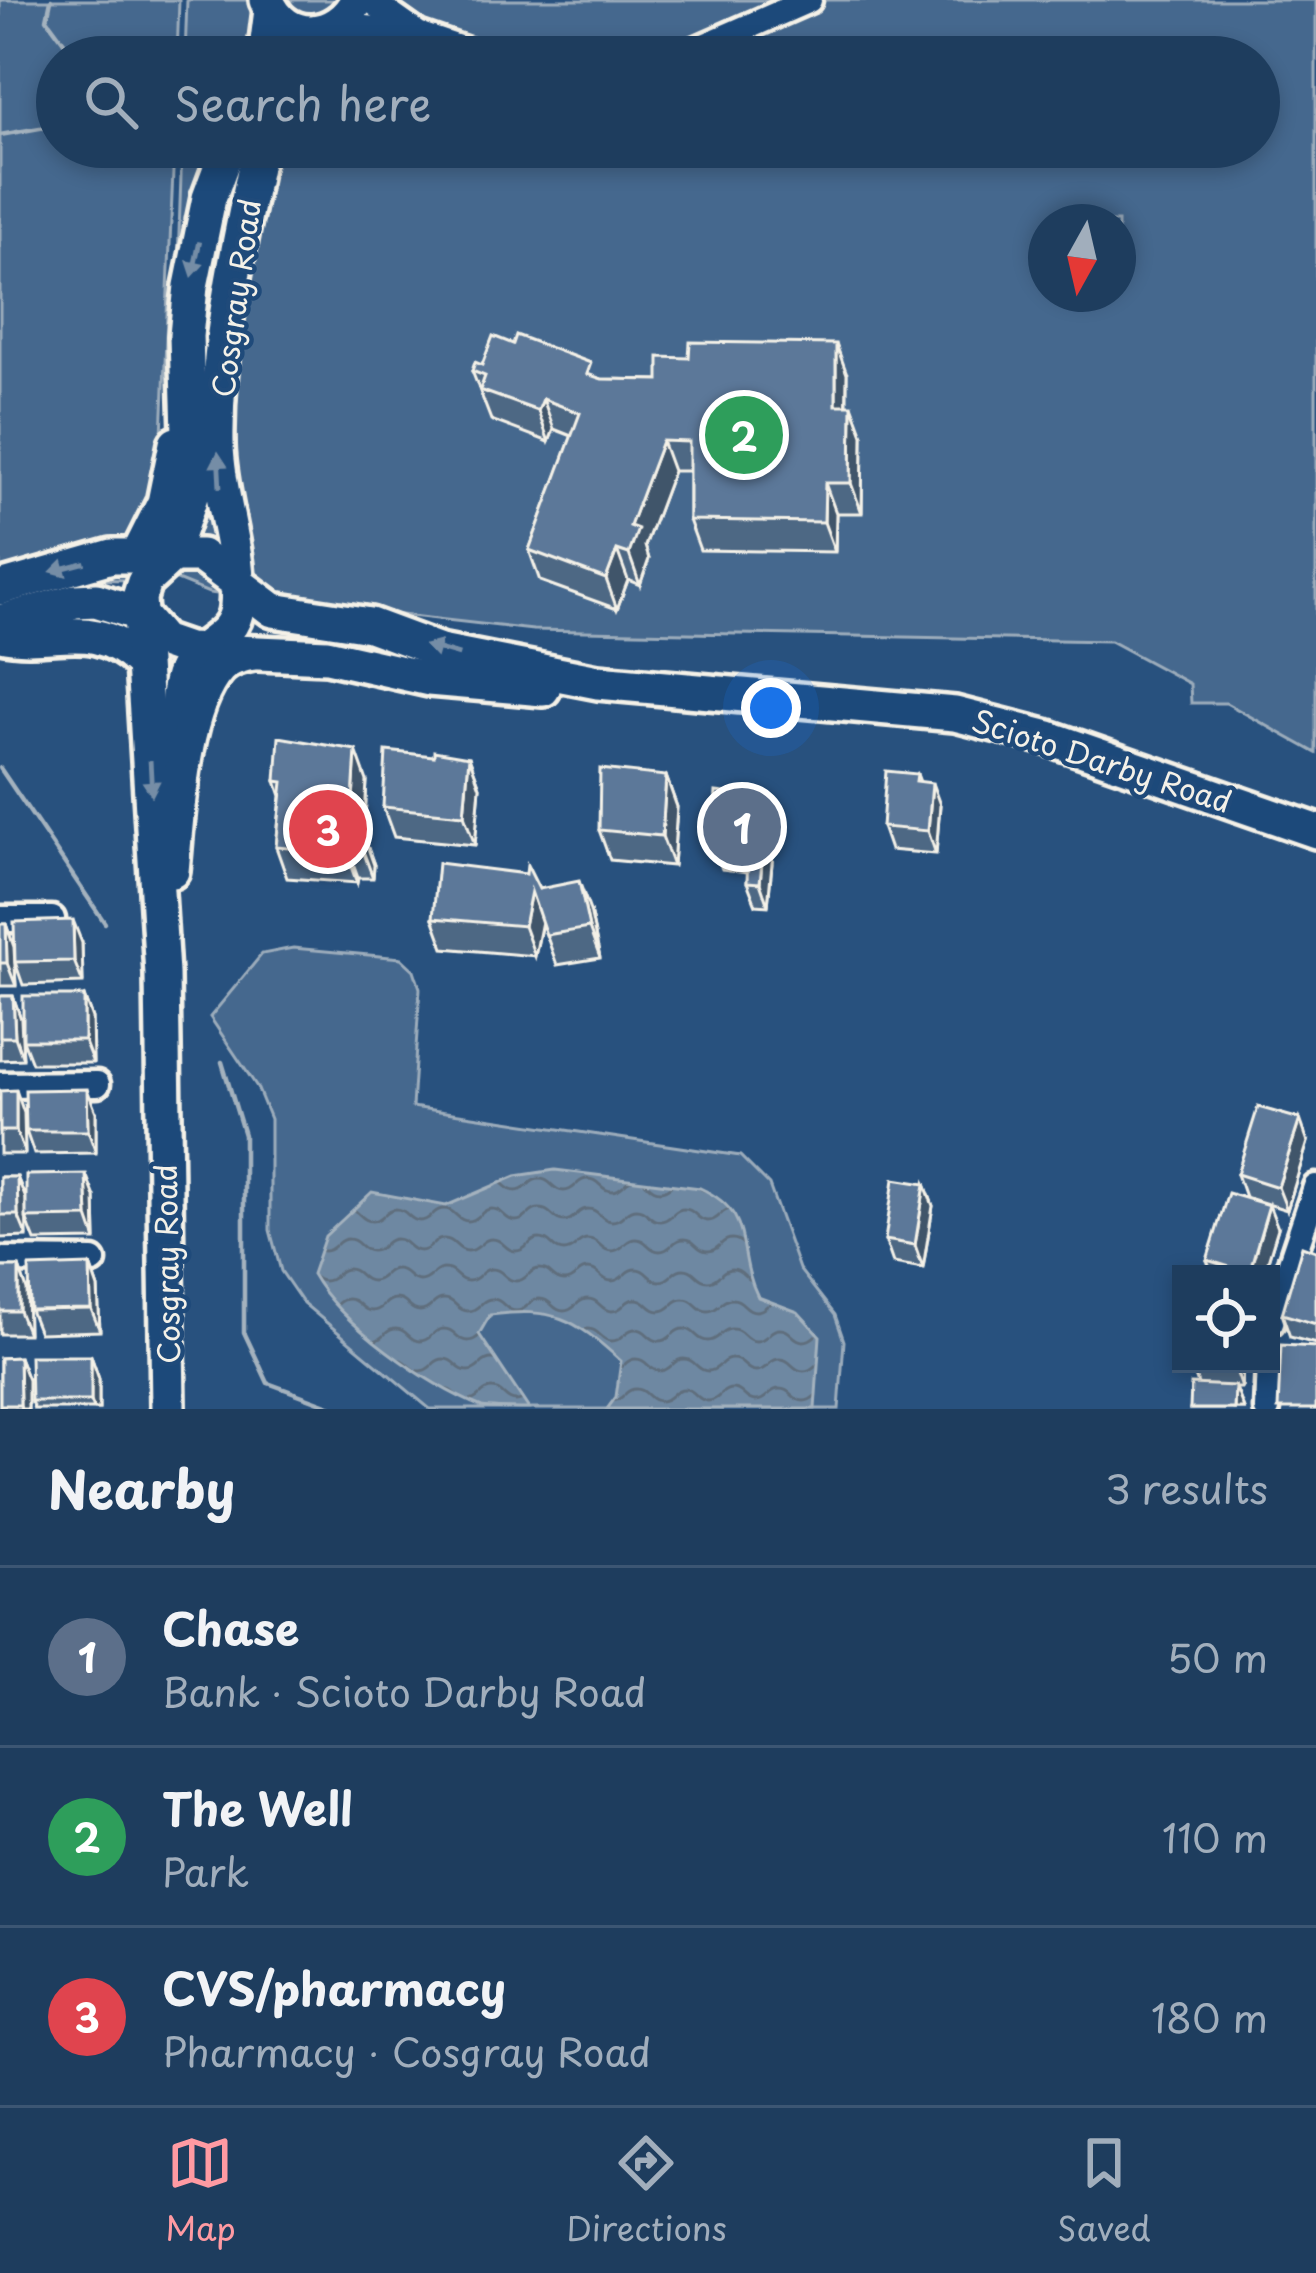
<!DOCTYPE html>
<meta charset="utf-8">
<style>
body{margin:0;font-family:"Playpen Sans",sans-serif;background:#264464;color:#f1f3f6}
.controls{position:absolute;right:36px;bottom:36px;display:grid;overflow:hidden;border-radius:0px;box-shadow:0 6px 18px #0003}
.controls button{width:108px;height:108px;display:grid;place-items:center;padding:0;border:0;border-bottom:3px solid #3c5673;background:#1e3d5e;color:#f1f3f6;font:60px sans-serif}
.compass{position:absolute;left:1028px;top:204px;width:108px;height:108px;border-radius:50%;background:#1e3d5e;box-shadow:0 6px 18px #0003;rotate:188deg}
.you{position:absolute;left:771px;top:708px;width:42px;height:42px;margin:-30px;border:9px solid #fff;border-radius:50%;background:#1a73e8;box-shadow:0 0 0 18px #1a73e833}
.badge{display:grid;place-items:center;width:78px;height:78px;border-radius:50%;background:#ff9aa2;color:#fff;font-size:39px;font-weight:700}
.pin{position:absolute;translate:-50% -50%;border:6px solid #fff;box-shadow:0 3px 12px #0006}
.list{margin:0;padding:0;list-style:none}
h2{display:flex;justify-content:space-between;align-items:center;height:156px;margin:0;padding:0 48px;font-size:51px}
h2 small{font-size:39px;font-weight:400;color:#a1aebc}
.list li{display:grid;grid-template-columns:78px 1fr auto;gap:36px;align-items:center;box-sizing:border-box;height:180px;padding:0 48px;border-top:3px solid #3c5673}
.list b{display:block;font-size:45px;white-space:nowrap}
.list p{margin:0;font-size:39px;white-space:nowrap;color:#a1aebc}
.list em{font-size:39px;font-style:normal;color:#a1aebc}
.icon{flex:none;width:66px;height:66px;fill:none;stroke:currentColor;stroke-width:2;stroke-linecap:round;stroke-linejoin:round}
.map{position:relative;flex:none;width:1316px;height:1409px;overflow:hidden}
.search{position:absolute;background:#1e3d5e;box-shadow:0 6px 18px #0003;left:36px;right:36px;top:36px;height:132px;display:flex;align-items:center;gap:30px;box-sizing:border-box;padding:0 42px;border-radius:66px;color:#a1aebc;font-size:45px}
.sheet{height:696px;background:#1e3d5e}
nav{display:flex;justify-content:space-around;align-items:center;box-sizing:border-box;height:168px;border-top:3px solid #3c5673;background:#1e3d5e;font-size:33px;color:#a1aebc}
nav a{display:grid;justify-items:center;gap:6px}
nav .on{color:#ff9aa2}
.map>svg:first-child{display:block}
</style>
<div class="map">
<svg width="1316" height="1409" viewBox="0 0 1316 1409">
<defs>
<pattern id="water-waves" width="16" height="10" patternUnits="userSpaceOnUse" patternTransform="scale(3)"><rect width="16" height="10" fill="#6e88a2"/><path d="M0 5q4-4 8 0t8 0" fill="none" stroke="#5f6e7d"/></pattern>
</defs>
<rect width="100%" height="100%" fill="#28517e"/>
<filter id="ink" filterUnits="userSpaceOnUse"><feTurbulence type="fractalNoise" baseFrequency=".00833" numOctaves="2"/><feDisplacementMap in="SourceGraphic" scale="24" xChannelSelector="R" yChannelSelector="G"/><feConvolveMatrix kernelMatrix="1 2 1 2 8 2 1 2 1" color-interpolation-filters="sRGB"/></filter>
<g filter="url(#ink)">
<g fill="#45688e" stroke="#9cacbb" stroke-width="3" fill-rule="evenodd">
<path d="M0 0H179L177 57H57V147H174L156 580 0 579Z"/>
<path d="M187 0H1316V753L1226 703H1191L1190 684 1110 641 533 630 209 593 167 576 182 147H1259V57H185ZM1046 222H1118V294H1046Z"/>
<path d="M293 948 401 958 414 970 420 988 412 1107 740 1156 769 1185 799 1269 835 1315 844 1341 839 1409H430L303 1303 281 1271 270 1230V1119L257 1087 210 1017 262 954Z"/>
</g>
<path fill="url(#water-waves)" stroke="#a4b2be" stroke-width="3" d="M555 1170 700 1188C757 1214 734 1249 758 1297L798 1312 820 1336 815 1409H607L616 1397 621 1361C573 1317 553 1307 490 1315L479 1334 529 1409C514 1409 495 1409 482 1407 427 1385 340 1324 312 1274L325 1236 372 1192 446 1206 516 1176Z"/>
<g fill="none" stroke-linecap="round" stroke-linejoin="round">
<g stroke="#a4b2be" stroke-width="4.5">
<path d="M51 0 47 19 75 57"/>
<path d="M0 135 57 125"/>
<path d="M0 768 105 923"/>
<path d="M222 1062 244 1135V1332L268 1383 338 1409"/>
</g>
<defs>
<g id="minor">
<path d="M370 0 418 34 485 57"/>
<path d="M337 25 404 32"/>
<path d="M679 57 809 0"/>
<path d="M0 919H52"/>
<path d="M0 1085 97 1084"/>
<path d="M0 1260 93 1261"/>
<path d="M1271 1322 1316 1187"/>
<path d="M1267 1409 1269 1364"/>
</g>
<g id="major">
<path d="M267 0C285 45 338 40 357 0"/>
<path d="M265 57 271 10"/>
<path d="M138 555 164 503 176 444"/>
<path d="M0 588 112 556H201L273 610 370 625 440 651 598 682 955 714 1049 738 1316 831"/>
<path d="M0 622 75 601 96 600 139 614 162 641 188 650 327 656 429 679 543 689"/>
<path d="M0 634C55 646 92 615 140 662"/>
<path d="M181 785C180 751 172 708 182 676 193 644 234 642 237 607 242 555 218 498 217 445 215 343 239 245 259 147"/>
<path d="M172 871C177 818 182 708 219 668 228 658 240 656 253 653"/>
<path d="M168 1409 162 974 139 598 144 582 170 558 191 496 186 336 191 286 209 198 228 147"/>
</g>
</defs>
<use href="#minor" stroke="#f4f1e8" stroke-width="33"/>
<use href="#major" stroke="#f4f1e8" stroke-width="42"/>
<use href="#minor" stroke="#1f4a7a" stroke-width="24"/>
<use href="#major" stroke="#1f4a7a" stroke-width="33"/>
</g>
<g fill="#4e6784" stroke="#f4f1e8" stroke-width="3">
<path d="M482 365 602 379 659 380 847 374V405L863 435 862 513H836L835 552 700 550 689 520V471H673L645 546 649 559 640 585 628 580 617 609 540 581 529 550 572 436 554 429 549 442 491 420 472 371Z"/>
<path d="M434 756 469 757 480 787 475 845 394 837 383 807Z"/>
<path d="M917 774 920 782 940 805 936 854 890 850 882 827Z"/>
<path d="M666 776 677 807 673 866 610 860 599 830Z"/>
<path d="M276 781H367L364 837 374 865 373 878H358L357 883 287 878 276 847 281 796Z"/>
<path d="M768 798 776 820 768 906 756 905 747 882 748 872 722 869 713 846Z"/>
<path d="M539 889 590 911 600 958 557 965 542 923 535 956 444 948 433 918Z"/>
<path d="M0 924H6L14 947 16 986H0Z"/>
<path d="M82 943 83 983 23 985 15 962Z"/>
<path d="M0 996H13L21 1019 23 1059 0 1060Z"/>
<path d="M84 996 92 1018 93 1063H32L23 1040Z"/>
<path d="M0 1091 24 1113 25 1154H0Z"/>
<path d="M96 1112V1153L34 1154 26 1131Z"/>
<path d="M1308 1142 1287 1210 1245 1197 1237 1174Z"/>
<path d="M0 1177H17L26 1199 27 1237 0 1238Z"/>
<path d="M925 1184 933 1206 923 1268 893 1263 885 1240Z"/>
<path d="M95 1197 96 1240 35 1241 26 1218Z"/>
<path d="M1278 1228 1264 1274H1212L1207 1260Z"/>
<path d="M1316 1251V1344L1290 1337 1282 1314Z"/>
<path d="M90 1265 98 1288 100 1331 39 1333 30 1310Z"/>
<path d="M0 1267H19L27 1290 28 1334H0Z"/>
<path d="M91 1356 99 1379V1409H34L31 1401Z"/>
<path d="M19 1357 28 1380V1409H0V1358Z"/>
<path d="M1191 1364H1243L1242 1388H1236L1244 1409H1190L1198 1384Z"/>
</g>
<g fill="#40546b" stroke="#f4f1e8" stroke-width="3">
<path d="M836 344 847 374 846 435 836 405Z"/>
<path d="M543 399 554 429 549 442 538 411Z"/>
<path d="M852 405 863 435 862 513 851 483Z"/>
<path d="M662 441 673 471 645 546 649 559 640 585 629 554 630 526Z"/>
<path d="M825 483 836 513 835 552 824 522Z"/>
<path d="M617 550 628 580 617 609 606 579Z"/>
<path d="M356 750 367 781 364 837 374 865 373 878 362 848 351 833Z"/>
<path d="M469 757 480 787 475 845 464 815Z"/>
<path d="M666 776 677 807 673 866 662 836Z"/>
<path d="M932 783 940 805 936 854 928 831Z"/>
<path d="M768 798 776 820 768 906 760 883Z"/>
<path d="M347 847 358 878 357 883 346 853Z"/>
<path d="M579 881 590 911 600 958 589 928Z"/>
<path d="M531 891 542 921 535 956 524 926Z"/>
<path d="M73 920 82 943 83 983 74 961Z"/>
<path d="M6 924 14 947 16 986 7 963Z"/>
<path d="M13 996 21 1019 23 1059 15 1037Z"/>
<path d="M84 996 92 1018 93 1063 84 1040Z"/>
<path d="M87 1089 96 1112V1153L88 1131Z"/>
<path d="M16 1090 24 1113 25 1154 16 1131Z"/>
<path d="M1300 1119 1308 1142 1287 1210 1278 1187Z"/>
<path d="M86 1174 95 1197 96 1240 88 1217Z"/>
<path d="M17 1177 26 1199 27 1237 18 1215Z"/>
<path d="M925 1184 933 1206 923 1268 915 1245Z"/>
<path d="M1269 1205 1278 1228 1264 1274H1249Z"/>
<path d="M90 1265 98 1288 100 1331 91 1309Z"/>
<path d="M19 1267 27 1290 28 1334 19 1311Z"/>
<path d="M91 1356 99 1379V1409H94L91 1401Z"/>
<path d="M19 1357 28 1380V1409H21L20 1405Z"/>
<path d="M1234 1364H1243L1242 1388 1234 1365Z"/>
<path d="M1235 1386 1244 1409H1234Z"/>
</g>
<g fill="#5b7899" stroke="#f4f1e8" stroke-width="3">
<path d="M516 335 591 363 587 374 602 379 659 380V357L689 358 690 342 836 344V405H852L851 483H825L824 522 689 520V442L662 441 630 526 638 529 629 554 617 550 606 579 529 550 580 413 543 399 538 411 480 390 485 376 472 371 475 362 482 365 493 336 513 344Z"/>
<path d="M279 737 356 750 351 833 363 835 362 848 347 847 346 853 276 847 283 782 276 781Z"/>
<path d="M386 751 434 756V751L469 757 464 815 383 807Z"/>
<path d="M600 769 666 776 662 836 599 830Z"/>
<path d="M886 771 917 774 916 781 932 783 928 831 882 827Z"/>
<path d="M716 792 768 798 760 883 747 882 748 850 713 846Z"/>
<path d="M438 863 526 874 527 865 539 889 579 881 589 928 546 935 531 891 524 926 433 918Z"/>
<path d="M73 920 74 961 15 962 14 922Z"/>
<path d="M0 924H6L7 963H0Z"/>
<path d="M0 996H13L15 1037H0Z"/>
<rect x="23" y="996" width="61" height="44"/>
<path d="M87 1089 88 1131H26L25 1090Z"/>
<path d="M16 1090V1131H0V1091Z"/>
<path d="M1258 1107 1300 1119 1278 1187 1237 1174Z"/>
<path d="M86 1174 88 1217 26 1218V1175Z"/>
<path d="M0 1177H17L18 1215H0Z"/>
<path d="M894 1179 925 1184 915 1245 885 1240Z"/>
<path d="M1228 1193 1269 1205 1249 1273 1207 1260Z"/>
<path d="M1302 1246 1316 1251V1324L1282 1314Z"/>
<path d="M90 1265 91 1309 30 1310 29 1267Z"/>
<rect x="0" y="1267" width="19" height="44"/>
<path d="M1281 1345 1316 1347V1409H1278Z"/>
<path d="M30 1356H91V1401H31Z"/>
<path d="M19 1357 20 1405H0V1358Z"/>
<path d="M1191 1384 1235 1386 1234 1409H1190Z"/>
</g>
<defs><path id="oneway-solid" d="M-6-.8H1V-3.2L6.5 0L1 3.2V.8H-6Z" transform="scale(3)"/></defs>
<g fill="#748da6">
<use href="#oneway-solid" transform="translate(196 259) rotate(102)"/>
<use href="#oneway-solid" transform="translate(219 470) rotate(-93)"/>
<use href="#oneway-solid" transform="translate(68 567) rotate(165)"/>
<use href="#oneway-solid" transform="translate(442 650) rotate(-164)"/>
<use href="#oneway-solid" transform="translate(151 778) rotate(87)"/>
</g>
</g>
<g text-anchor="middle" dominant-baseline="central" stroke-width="9" stroke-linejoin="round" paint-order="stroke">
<g font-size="30" fill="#f4f1e8" stroke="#1f4a7a">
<text transform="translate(235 298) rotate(-82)">Cosgray Road</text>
<text transform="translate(1102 760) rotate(18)">Scioto Darby Road</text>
<text transform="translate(166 1264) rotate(-91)">Cosgray Road</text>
</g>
</g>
</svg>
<div class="controls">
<button><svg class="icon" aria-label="locate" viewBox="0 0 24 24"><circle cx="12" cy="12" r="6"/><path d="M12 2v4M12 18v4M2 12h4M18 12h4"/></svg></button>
</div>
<svg class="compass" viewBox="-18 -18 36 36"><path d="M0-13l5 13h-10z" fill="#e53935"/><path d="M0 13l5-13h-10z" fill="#a1aebc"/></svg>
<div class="you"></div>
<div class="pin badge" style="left:742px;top:827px;background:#5c6f8a">1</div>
<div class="pin badge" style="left:744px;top:435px;background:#2e9e5b">2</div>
<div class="pin badge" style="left:328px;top:829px;background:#e0444e">3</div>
<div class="search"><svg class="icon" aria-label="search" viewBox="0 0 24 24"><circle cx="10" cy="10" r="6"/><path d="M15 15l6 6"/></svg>Search here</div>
</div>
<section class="sheet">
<h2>Nearby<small>3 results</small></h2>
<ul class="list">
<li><span class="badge" style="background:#5c6f8a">1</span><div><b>Chase</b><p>Bank · Scioto Darby Road</p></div><em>50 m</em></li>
<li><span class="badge" style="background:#2e9e5b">2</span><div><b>The Well</b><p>Park</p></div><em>110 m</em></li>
<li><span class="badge" style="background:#e0444e">3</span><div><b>CVS/pharmacy</b><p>Pharmacy · Cosgray Road</p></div><em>180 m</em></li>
</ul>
</section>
<nav>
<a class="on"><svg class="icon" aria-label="map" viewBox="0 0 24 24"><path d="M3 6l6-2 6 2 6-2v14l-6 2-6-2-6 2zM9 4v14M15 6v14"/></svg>Map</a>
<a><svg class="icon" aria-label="directions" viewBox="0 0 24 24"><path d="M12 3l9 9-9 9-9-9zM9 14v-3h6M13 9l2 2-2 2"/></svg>Directions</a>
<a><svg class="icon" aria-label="saved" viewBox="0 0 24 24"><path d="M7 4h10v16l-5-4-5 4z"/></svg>Saved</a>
</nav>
